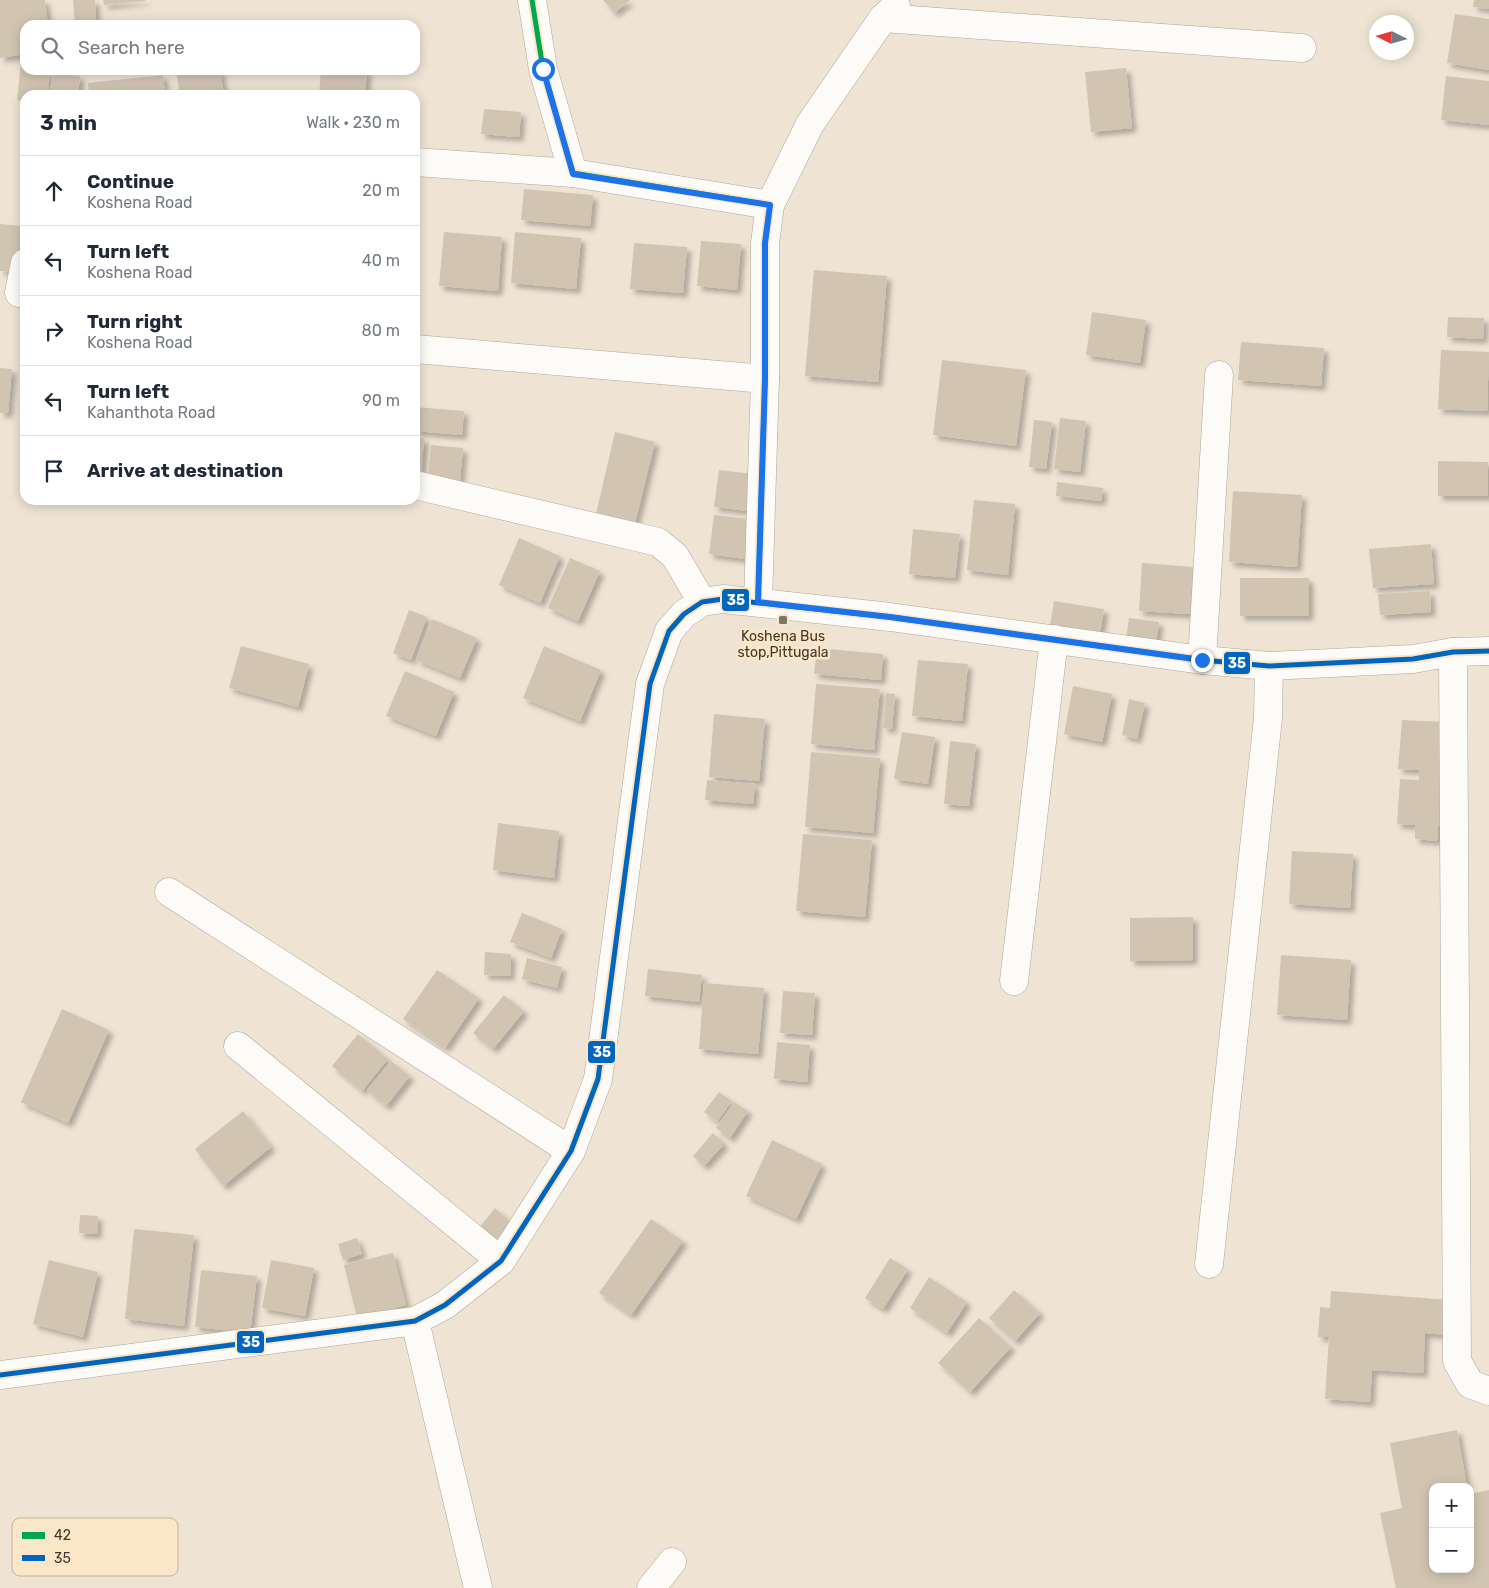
<!DOCTYPE html>
<meta charset="utf-8">
<style>
body{margin:0;font-family:Rubik,sans-serif;background:#f2f2f3;color:#1f2937}
.controls{position:absolute;right:15px;bottom:15px;display:grid;overflow:hidden;border-radius:10px;box-shadow:0 2px 12px #0003}
.controls button{width:45px;height:45px;display:grid;place-items:center;padding:0;border:0;border-bottom:1px solid #e0e1e3;background:#fff;color:#1f2937;font:25px sans-serif}
.compass{position:absolute;left:1369px;top:15px;width:45px;height:45px;border-radius:50%;background:#fff;box-shadow:0 2px 12px #0003;rotate:275deg}
.stop{position:absolute;width:15px;height:15px;margin:-11px;border:4px solid #1a73e8;border-radius:50%;background:#fff}
.stop.end{background:#1a73e8;border-color:#fff;box-shadow:0 1px 5px #0008}
.list{margin:0;padding:0;list-style:none}
h2{display:flex;justify-content:space-between;align-items:center;height:65px;margin:0;padding:0 20px;font-size:21px}
h2 small{font-size:16px;font-weight:400;color:#747a83}
.list li{display:grid;grid-template-columns:32px 1fr auto;gap:15px;align-items:center;box-sizing:border-box;height:70px;padding:0 20px;border-top:1px solid #e0e1e3}
.list b{display:block;font-size:19px;white-space:nowrap}
.list p{margin:0;font-size:16px;white-space:nowrap;color:#747a83}
.list em{font-size:16px;font-style:normal;color:#747a83}
.icon{flex:none;width:28px;height:28px;fill:none;stroke:currentColor;stroke-width:2;stroke-linecap:round;stroke-linejoin:round}
.map{position:relative;flex:none;width:1489px;height:1588px;overflow:hidden}
.search{position:absolute;background:#fff;box-shadow:0 2px 12px #0003;left:20px;top:20px;width:400px;height:55px;display:flex;align-items:center;gap:12px;box-sizing:border-box;padding:0 18px;border-radius:15px;color:#747a83;font-size:19px}
.panel{position:absolute;background:#fff;box-shadow:0 2px 12px #0003;left:20px;top:90px;width:400px;height:415px;border-radius:15px}
.map>svg:first-child{display:block}
</style>
<div class="map">
<svg width="1489" height="1588" viewBox="0 0 1489 1588">
<defs>
<filter id="shadow"><feDropShadow dx="4.5" dy="4.5" stdDeviation="2.5" flood-color="#0004"/></filter>
</defs>
<rect width="100%" height="100%" fill="#efe4d3"/>
<g fill="#d1c5b2" filter="url(#shadow)">
<path d="M0 0H45L48 25H25V54L0 58Z"/>
<path d="M73 0H95L96 25H75Z"/>
<path d="M103 0H145V1L104 5Z"/>
<path d="M603 0H630L614 13Z"/>
<path d="M1474 0H1489V9L1473 7Z"/>
<path d="M1455 14 1489 19V70L1447 63Z"/>
<path d="M21 62H25V70H50L48 95H25V100H17Z"/>
<path d="M1126 68 1132 128 1091 132 1085 72Z"/>
<path d="M176 70H220L224 95H180Z"/>
<path d="M321 70H367L365 95H319Z"/>
<path d="M52 73 80 76 78 95H50Z"/>
<path d="M163 75 165 95H89L88 83Z"/>
<path d="M1446 76 1489 81V125L1441 120Z"/>
<path d="M484 109 521 112 519 137 481 134Z"/>
<path d="M524 189 593 195 590 226 521 220Z"/>
<path d="M0 224 21 226 17 272 0 271Z"/>
<path d="M444 232 502 237 498 291 439 286Z"/>
<path d="M515 232 581 238 576 289 511 283Z"/>
<path d="M701 241 741 244 737 290 697 286Z"/>
<path d="M634 243 687 247 683 293 630 289Z"/>
<path d="M814 270 887 276 878 382 805 376Z"/>
<path d="M1092 312 1146 320 1140 363 1086 355Z"/>
<path d="M1448 317 1484 318 1483 339 1447 337Z"/>
<path d="M1241 342 1324 348 1321 386 1238 380Z"/>
<path d="M1441 350 1489 352 1487 411 1438 409Z"/>
<path d="M942 360 1026 370 1016 446 933 435Z"/>
<path d="M0 368 12 369 8 413H0Z"/>
<path d="M415 407 464 411 462 435 415 431Z"/>
<path d="M1060 418 1086 421 1080 472 1054 469Z"/>
<path d="M1034 420 1052 422 1046 469 1029 467Z"/>
<path d="M615 432 655 442 634 527 595 518Z"/>
<path d="M415 438H424L421 475H415Z"/>
<path d="M431 445 463 448 460 481 428 478Z"/>
<path d="M1438 461 1488 462V496H1438Z"/>
<path d="M719 470 753 474 749 511 714 507Z"/>
<path d="M1057 482 1103 488 1101 501 1056 496Z"/>
<path d="M1233 491 1302 495 1297 567 1229 562Z"/>
<path d="M974 500 1015 504 1008 575 967 570Z"/>
<path d="M714 515 750 519 745 559 709 554Z"/>
<path d="M913 529 960 534 955 578 909 574Z"/>
<path d="M519 538 560 556 540 603 499 585Z"/>
<path d="M1431 544 1434 584 1373 588 1369 549Z"/>
<path d="M570 558 600 571 578 621 548 608Z"/>
<path d="M1142 563 1194 567 1190 614 1139 611Z"/>
<rect x="1240" y="578" width="69" height="38"/>
<path d="M1430 591 1431 612 1380 615 1378 594Z"/>
<path d="M1054 601 1104 609 1100 633 1050 626Z"/>
<path d="M409 610 427 617 411 660 393 653Z"/>
<path d="M1129 618 1159 622 1155 650 1125 645Z"/>
<path d="M432 619 477 638 460 678 416 660Z"/>
<path d="M241 646 309 664 298 707 229 688Z"/>
<path d="M544 646 601 670 580 721 523 698Z"/>
<path d="M817 648 883 654 881 680 814 674Z"/>
<path d="M918 660 968 664 962 721 912 716Z"/>
<path d="M405 671 454 692 436 736 386 716Z"/>
<path d="M816 684 880 689 874 750 811 744Z"/>
<path d="M1073 686 1112 694 1102 742 1064 734Z"/>
<path d="M886 693 895 694 892 729 883 728Z"/>
<path d="M1129 699 1145 703 1137 739 1122 735Z"/>
<path d="M714 714 765 719 759 781 709 777Z"/>
<path d="M1402 720 1444 722 1446 827 1438 826 1437 841 1415 839V825L1397 824 1400 779 1419 780V770L1398 769Z"/>
<path d="M902 732 935 737 928 784 894 779Z"/>
<path d="M950 741 976 744 969 806 944 804Z"/>
<path d="M811 752 880 758 873 833 805 827Z"/>
<path d="M707 780 755 784 753 804 705 800Z"/>
<path d="M498 823 559 831 554 878 493 870Z"/>
<path d="M803 834 872 840 865 917 796 911Z"/>
<path d="M1292 851 1353 854 1350 908 1289 904Z"/>
<path d="M522 913 562 929 551 958 510 942Z"/>
<path d="M1193 917V960L1130 961V918Z"/>
<path d="M485 952 511 954 510 976 484 975Z"/>
<path d="M1281 955 1351 960 1347 1020 1277 1015Z"/>
<path d="M527 958 562 967 557 988 522 979Z"/>
<path d="M648 969 702 975 699 1002 645 996Z"/>
<path d="M437 970 479 998 445 1048 403 1019Z"/>
<path d="M704 983 764 988 758 1054 699 1049Z"/>
<path d="M783 991 815 993 812 1035 780 1033Z"/>
<path d="M504 995 524 1011 493 1049 473 1033Z"/>
<path d="M62 1009 109 1030 68 1123 21 1102Z"/>
<path d="M358 1034 388 1059 362 1091 332 1066Z"/>
<path d="M777 1042 810 1045 807 1082 774 1079Z"/>
<path d="M391 1061 410 1076 386 1106 367 1090Z"/>
<path d="M719 1092 732 1101 717 1122 704 1112Z"/>
<path d="M734 1102 748 1111 730 1138 716 1128Z"/>
<path d="M243 1111 271 1147 223 1186 195 1149Z"/>
<path d="M713 1133 724 1144 704 1166 693 1156Z"/>
<path d="M772 1140 822 1164 796 1219 746 1196Z"/>
<path d="M495 1208 513 1224 497 1244 478 1229Z"/>
<path d="M80 1215 98 1216 97 1234 79 1233Z"/>
<path d="M651 1219 683 1241 631 1315 599 1293Z"/>
<path d="M134 1229 194 1235 184 1326 125 1319Z"/>
<path d="M357 1238 362 1254 343 1260 338 1244Z"/>
<path d="M393 1253 406 1305 357 1318 344 1265Z"/>
<path d="M890 1258 908 1269 883 1309 865 1298Z"/>
<path d="M49 1260 98 1272 83 1337 33 1324Z"/>
<path d="M271 1260 314 1268 305 1316 262 1308Z"/>
<path d="M201 1270 257 1276 250 1333 195 1327Z"/>
<path d="M929 1277 967 1302 947 1333 910 1308Z"/>
<path d="M1014 1290 1040 1313 1015 1341 989 1318Z"/>
<path d="M1331 1291 1450 1300 1448 1335 1425 1333 1423 1373 1372 1370 1370 1402 1325 1399 1329 1337H1318L1320 1307 1330 1308Z"/>
<path d="M979 1318 1011 1347 970 1392 938 1363Z"/>
<path d="M1457 1430 1467 1487H1433V1569H1470V1494L1489 1490V1588H1396L1380 1513 1402 1508 1390 1443Z"/>
</g>
<g fill="none" stroke-linecap="round" stroke-linejoin="round">
<defs>
<g id="street">
<path d="M532 0 543 69 573 173 770 205 765 243V379L758 602"/>
<path d="M883 18 1302 48"/>
<path d="M415 162 573 173"/>
<path d="M770 205 810 124 883 18 896 6"/>
<path d="M19 293 25 263"/>
<path d="M415 349 765 379"/>
<path d="M415 485 658 542 675 556 702 602"/>
<path d="M1453 652 1457 1361 1470 1384 1489 1391"/>
<path d="M1202 660 1219 375"/>
<path d="M169 892 571 1151"/>
<path d="M1014 981 1054 639"/>
<path d="M238 1046 501 1261"/>
<path d="M1209 1264 1268 718 1269 666"/>
<path d="M415 1321 478 1588"/>
<path d="M651 1588 672 1562"/>
</g>
<path id="secondary" d="M0 1375 415 1321 445 1305 501 1261 571 1151 598 1079 650 684 669 631 684 614 702 602 723 599 890 617 1202 660 1269 666 1413 659 1453 652 1489 651"/>
</defs>
<use href="#street" stroke="#aea598" stroke-width="29"/>
<use href="#secondary" stroke="#aea598" stroke-width="29"/>
<use href="#street" stroke="#fdfbf8" stroke-width="28"/>
<use href="#secondary" stroke="#fdfbf8" stroke-width="28"/>
<defs>
<path id="bus-1" d="M532 0 543 69 573 173 770 205 765 243V379L758 602"/>
<path id="bus-2" d="M0 1375 415 1321 445 1305 501 1261 571 1151 598 1079 650 684 669 631 684 614 702 602 723 599 890 617 1202 660 1269 666 1413 659 1453 652 1489 651"/>
</defs>
<use href="#bus-1" stroke="#fbe7c7" stroke-width="9"/>
<use href="#bus-2" stroke="#fbe7c7" stroke-width="9"/>
<use href="#bus-1" stroke="#00a651" stroke-width="5"/>
<use href="#bus-2" stroke="#0065bd" stroke-width="5"/>
</g>
<g fill="none" stroke-linecap="round" stroke-linejoin="round">
<path stroke="#1a73e8" stroke-width="6" d="M543 69 573 174 770 205 765 243V379L758 602 890 617 1202 660"/>
</g>
<rect fill="#7d7566" stroke="#fbe7c7" stroke-width="2" x="778" y="615" width="10" height="10" rx="2.5"/>
<g text-anchor="middle" dominant-baseline="central" stroke-width="5" stroke-linejoin="round" paint-order="stroke">
<g font-size="14" fill="#40392c" stroke="#fbe7c7">
<text x="783" y="636">Koshena Bus<tspan x="783" dy="16">stop,Pittugala</tspan></text>
</g>
</g>
<rect x="12" y="1518" width="166" height="58" rx="8" fill="#fbe7c7" stroke="#c3b398" stroke-width="1"/>
<rect x="22" y="1532" width="23" height="7" fill="#00a651"/>
<rect x="22" y="1555" width="23" height="6" fill="#0065bd"/>
<g font-size="14" fill="#40392c">
<text x="54" y="1540">42</text>
<text x="54" y="1563">35</text>
</g>
<g stroke="#fbe7c7" stroke-width="2">
<rect x="721" y="588" width="29" height="24" rx="5" fill="#0065bd"/>
<rect x="1223" y="651" width="28" height="24" rx="5" fill="#0065bd"/>
<rect x="587" y="1040" width="29" height="24" rx="5" fill="#0065bd"/>
<rect x="236" y="1330" width="29" height="24" rx="5" fill="#0065bd"/>
</g>
<g font-size="14" text-anchor="middle" font-weight="bold" fill="#fff">
<text x="736" y="605">35</text>
<text x="1237" y="668">35</text>
<text x="602" y="1057">35</text>
<text x="251" y="1347">35</text>
</g>
</svg>
<div class="controls">
<button>+</button>
<button>−</button>
</div>
<svg class="compass" viewBox="-18 -18 36 36"><path d="M0-13l5 13h-10z" fill="#e53935"/><path d="M0 13l5-13h-10z" fill="#747a83"/></svg>
<div class="stop" style="left:543px;top:69px"></div>
<div class="stop end" style="left:1202px;top:660px"></div>
<div class="search"><svg class="icon" aria-label="search" viewBox="0 0 24 24"><circle cx="10" cy="10" r="6"/><path d="M15 15l6 6"/></svg>Search here</div>
<section class="panel">
<h2>3 min<small>Walk · 230 m</small></h2>
<ul class="list">
<li><svg class="icon" aria-label="ahead" viewBox="0 0 24 24"><path d="M12 20V5M6 11l6-6 6 6"/></svg><div><b>Continue</b><p>Koshena Road</p></div><em>20 m</em></li>
<li><svg class="icon" aria-label="left" viewBox="0 0 24 24"><path d="M17 20v-9H6M10 6l-5 5 5 5"/></svg><div><b>Turn left</b><p>Koshena Road</p></div><em>40 m</em></li>
<li><svg class="icon" aria-label="right" viewBox="0 0 24 24"><path d="M7 20v-9h11M14 6l5 5-5 5"/></svg><div><b>Turn right</b><p>Koshena Road</p></div><em>80 m</em></li>
<li><svg class="icon" aria-label="left" viewBox="0 0 24 24"><path d="M17 20v-9H6M10 6l-5 5 5 5"/></svg><div><b>Turn left</b><p>Kahanthota Road</p></div><em>90 m</em></li>
<li><svg class="icon" aria-label="arrive" viewBox="0 0 24 24"><path d="M6 21V4h12l-3 4 3 4H6"/></svg><div><b>Arrive at destination</b></div></li>
</ul>
</section>
</div>
